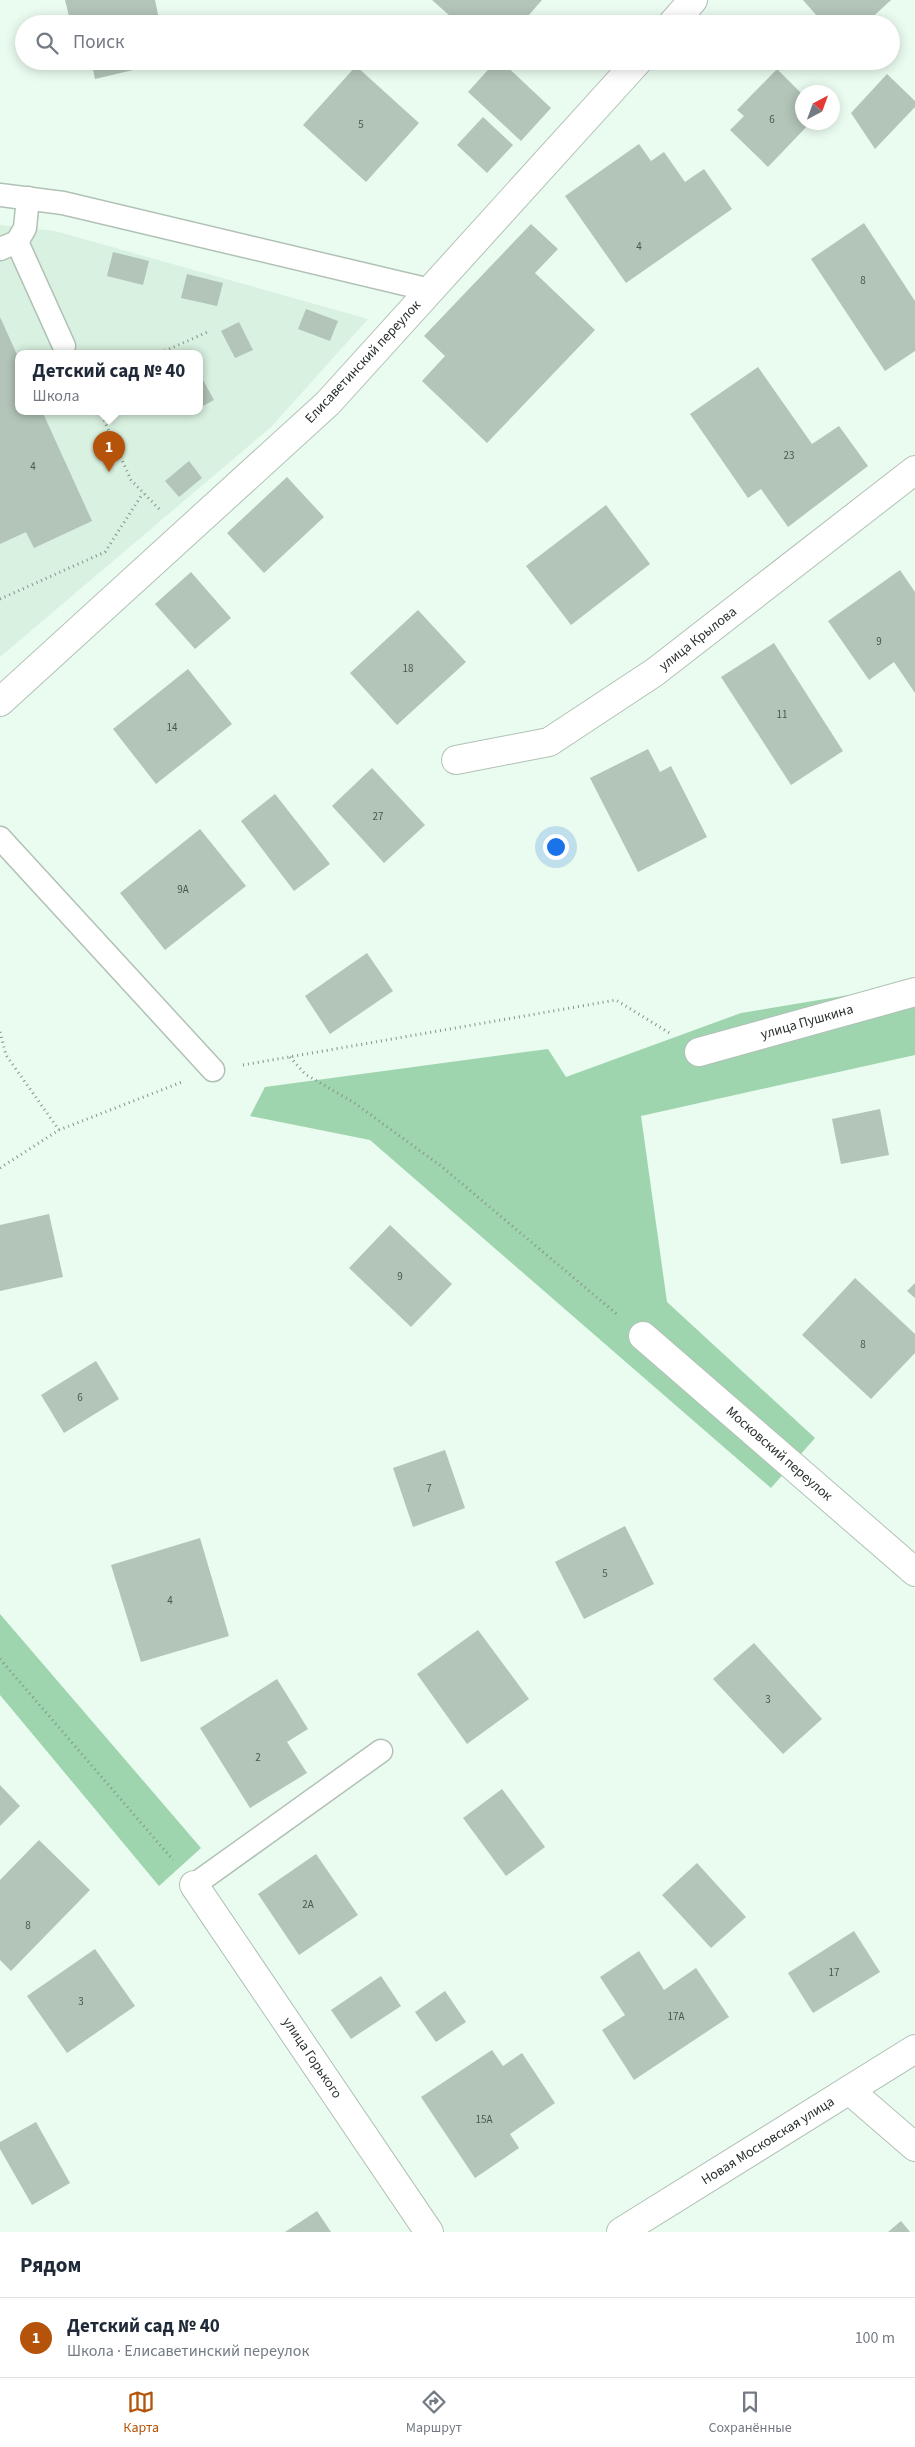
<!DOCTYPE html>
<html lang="ru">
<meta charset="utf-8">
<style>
body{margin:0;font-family:"Source Sans 3",sans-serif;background:#f6f6f7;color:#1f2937}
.compass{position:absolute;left:795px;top:85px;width:45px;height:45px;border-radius:50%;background:#fff;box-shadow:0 2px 12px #0003;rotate:41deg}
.you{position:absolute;left:555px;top:846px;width:18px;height:18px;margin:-12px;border:4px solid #fff;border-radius:50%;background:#1a73e8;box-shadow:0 0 0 8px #1a73e833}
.badge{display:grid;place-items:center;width:32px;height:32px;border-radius:50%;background:#b45309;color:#fff;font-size:16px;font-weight:700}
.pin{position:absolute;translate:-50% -41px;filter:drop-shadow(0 1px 2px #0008)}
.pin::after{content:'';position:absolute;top:26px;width:18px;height:15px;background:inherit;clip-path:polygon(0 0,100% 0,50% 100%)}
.popup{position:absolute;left:15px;top:350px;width:188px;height:65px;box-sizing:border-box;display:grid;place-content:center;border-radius:10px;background:#fff;filter:drop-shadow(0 1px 4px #0005);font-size:16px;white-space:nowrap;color:#747a83}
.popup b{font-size:19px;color:#1f2937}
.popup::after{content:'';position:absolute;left:50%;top:100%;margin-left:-10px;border:10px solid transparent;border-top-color:#fff}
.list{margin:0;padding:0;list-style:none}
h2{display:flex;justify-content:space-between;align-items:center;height:65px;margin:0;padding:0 20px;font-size:21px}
h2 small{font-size:16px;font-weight:400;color:#747a83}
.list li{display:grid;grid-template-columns:32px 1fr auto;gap:15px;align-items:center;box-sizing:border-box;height:80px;padding:0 20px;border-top:1px solid #e0e1e3}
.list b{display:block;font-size:19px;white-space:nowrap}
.list p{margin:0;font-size:16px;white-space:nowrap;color:#747a83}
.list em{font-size:16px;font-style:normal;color:#747a83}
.icon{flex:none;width:28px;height:28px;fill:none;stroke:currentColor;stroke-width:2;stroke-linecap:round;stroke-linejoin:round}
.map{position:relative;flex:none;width:915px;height:2232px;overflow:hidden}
.search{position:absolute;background:#fff;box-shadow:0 2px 12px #0003;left:15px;right:15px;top:15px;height:55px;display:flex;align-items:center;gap:12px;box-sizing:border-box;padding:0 18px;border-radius:28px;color:#747a83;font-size:19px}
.sheet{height:145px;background:#fff}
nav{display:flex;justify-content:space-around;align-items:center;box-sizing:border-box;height:70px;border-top:1px solid #e0e1e3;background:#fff;font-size:14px;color:#747a83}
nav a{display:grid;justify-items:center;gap:2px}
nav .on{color:#b45309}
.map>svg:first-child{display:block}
</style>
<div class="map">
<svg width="915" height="2232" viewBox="0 0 915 2232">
<rect width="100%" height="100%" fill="#eafbef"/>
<path fill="#d9f1e0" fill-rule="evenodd" d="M0 225 55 231 368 319 271 427 0 657ZM19 353H199V411H19Z"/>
<g fill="#9ed5af">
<path d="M915 984V1055L641 1116 667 1302 815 1438 771 1488 370 1140 250 1116 265 1087 548 1049 566 1077 741 1013Z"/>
<path d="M0 1614 201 1848 159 1886 0 1695Z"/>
</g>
<g fill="#b3c4b8">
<path d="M65 0H155L160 24H71Z"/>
<path d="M432 0H542L521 24H476L472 20 469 24H459Z"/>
<path d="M803 0H891L865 24H824Z"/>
<path d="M91 61H167V62L95 79Z"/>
<path d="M496 61H501L551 108 521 141 468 92Z"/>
<path d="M356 66 419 123 366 182 303 125Z"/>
<path d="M777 69 802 94V122H811L768 167 730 130 744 116 737 110Z"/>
<path d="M887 74 915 101V107L875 149 851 113Z"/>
<path d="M483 117 513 145 487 173 457 145Z"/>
<path d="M639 144 651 161 664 152 685 182 704 169 732 209 626 283 565 196Z"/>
<path d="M864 223 915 301V351L885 371 811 259Z"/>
<path d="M531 224 558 249 535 273 595 330 487 443 422 381 445 356 424 336Z"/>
<path d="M113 252 149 261 143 285 107 276Z"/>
<path d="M187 274 223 283 217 306 181 298Z"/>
<path d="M306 309 338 321 330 341 298 329Z"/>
<path d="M0 317 19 359V411H42L92 521 34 548 26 532 0 544Z"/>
<path d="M239 322 253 350 235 358 221 331Z"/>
<path d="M758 367 812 444 839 426 868 466 788 527 761 489 748 498 690 414Z"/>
<path d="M203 380 214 400 199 408V382Z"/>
<path d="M189 461 202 478 179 497 165 481Z"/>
<path d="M287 477 324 517 264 573 227 533Z"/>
<path d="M606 505 650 564 571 625 526 566Z"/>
<path d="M900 570 915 592V693L894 662 869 680 828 621Z"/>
<path d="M191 572 231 618 195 649 155 604Z"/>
<path d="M418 610 466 662 397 725 350 673Z"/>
<path d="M774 643 843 751 791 785 721 677Z"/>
<path d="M188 669 232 724 156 784 113 729Z"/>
<path d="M648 749 660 772 671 766 707 837 638 872 590 778Z"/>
<path d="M372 768 425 825 384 863 332 806Z"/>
<path d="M275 794 330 864 294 891 241 821Z"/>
<path d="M200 829 246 886 165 950 120 893Z"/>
<path d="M367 953 393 991 330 1034 305 996Z"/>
<path d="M880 1109 889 1155 841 1164 832 1119Z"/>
<path d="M49 1214 63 1277 0 1291V1225Z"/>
<path d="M390 1225 452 1284 411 1327 349 1268Z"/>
<path d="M855 1278 915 1334V1353L871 1399 802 1335Z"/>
<path d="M915 1283V1298L907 1291Z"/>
<path d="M96 1361 119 1399 64 1433 41 1395Z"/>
<path d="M445 1450 465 1508 413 1527 393 1468Z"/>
<path d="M625 1526 654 1584 584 1619 555 1562Z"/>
<path d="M200 1538 229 1636 141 1662 111 1565Z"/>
<path d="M478 1630 529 1699 467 1744 417 1674Z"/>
<path d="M754 1643 822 1719 783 1754 713 1679Z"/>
<path d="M277 1679 308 1729 287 1742 307 1773 250 1808 200 1728Z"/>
<path d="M0 1785 20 1806 0 1826Z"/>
<path d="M502 1789 545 1847 506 1876 463 1818Z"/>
<path d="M39 1840 90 1890 11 1971 0 1960V1880Z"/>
<path d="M316 1854 358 1915 299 1955 258 1894Z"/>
<path d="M697 1863 746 1917 711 1948 662 1895Z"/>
<path d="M854 1931 880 1972 813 2013 788 1973Z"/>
<path d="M95 1949 135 2006 67 2053 27 1996Z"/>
<path d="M639 1951 664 1990 696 1968 729 2017 634 2080 602 2030 625 2015 600 1977Z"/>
<path d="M381 1976 401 2006 351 2039 331 2010Z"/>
<path d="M445 1991 466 2022 436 2042 415 2012Z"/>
<path d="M492 2050 503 2066 522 2053 555 2103 510 2134 519 2148 475 2178 421 2097Z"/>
<path d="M36 2122 70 2183 32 2205 0 2149V2142Z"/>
<path d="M317 2211 331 2232H285Z"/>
<path d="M901 2221 910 2232H888Z"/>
</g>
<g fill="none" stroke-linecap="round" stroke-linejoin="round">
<defs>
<g id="service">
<path d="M0 195 63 203 430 290"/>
<path d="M17 242 25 228 28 198"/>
<path d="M0 249 17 242 64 346"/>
<path d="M0 838 213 1070"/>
<path d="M194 1885 381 1751"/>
</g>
<g id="minor">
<path d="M672 24 693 0"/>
<path d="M0 702 328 403 638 61"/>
<path d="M456 760 549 742 655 672 915 470"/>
<path d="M699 1052 915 992"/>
<path d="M643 1336 915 1572"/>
<path d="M194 1885 429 2232"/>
<path d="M849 2090 915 2147"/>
</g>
<path id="tertiary" d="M621 2232 915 2049"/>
</defs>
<use href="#service" stroke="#b1c1b5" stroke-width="25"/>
<use href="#minor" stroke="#b1c1b5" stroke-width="30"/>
<use href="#tertiary" stroke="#b1c1b5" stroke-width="30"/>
<g stroke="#86928a" stroke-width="3" stroke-dasharray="1 4" stroke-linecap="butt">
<path d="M160 353 210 331"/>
<path d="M100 411 131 480 161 511"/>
<path d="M0 599 105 552 143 493"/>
<path d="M0 1032 6 1055 59 1130"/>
<path d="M290 1057 305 1074 353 1102 441 1166 619 1316"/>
<path d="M243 1065 616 1000 671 1034"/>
<path d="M0 1168 59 1130 182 1082"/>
<path d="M0 1659 173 1860"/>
</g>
<use href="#service" stroke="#fff" stroke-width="22"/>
<use href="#minor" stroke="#fff" stroke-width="28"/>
<use href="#tertiary" stroke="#fff" stroke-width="28"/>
</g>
<g text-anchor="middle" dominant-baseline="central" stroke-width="4.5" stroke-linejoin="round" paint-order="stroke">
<g font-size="11" fill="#4c564f">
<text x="772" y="119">6</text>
<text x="361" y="124">5</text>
<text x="639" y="246">4</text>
<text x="863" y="280">8</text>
<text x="789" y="455">23</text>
<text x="33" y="466">4</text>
<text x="879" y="641">9</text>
<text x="408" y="668">18</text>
<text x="782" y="714">11</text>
<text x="172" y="727">14</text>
<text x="378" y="816">27</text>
<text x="183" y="889">9А</text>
<text x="400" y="1276">9</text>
<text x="863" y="1344">8</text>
<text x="80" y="1397">6</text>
<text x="429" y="1488">7</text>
<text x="605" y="1573">5</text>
<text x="170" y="1600">4</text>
<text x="768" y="1699">3</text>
<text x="258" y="1757">2</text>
<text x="308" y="1904">2А</text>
<text x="28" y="1925">8</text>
<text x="834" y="1972">17</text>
<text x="81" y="2001">3</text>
<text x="676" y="2016">17А</text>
<text x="484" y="2119">15А</text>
</g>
<g font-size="14" fill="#2a312c" stroke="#fff">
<text transform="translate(363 362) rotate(-47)">Елисаветинский переулок</text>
<text transform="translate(698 639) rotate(-38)">улица Крылова</text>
<text transform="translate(807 1022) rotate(-16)">улица Пушкина</text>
<text transform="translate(779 1454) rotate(41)">Московский переулок</text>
<text transform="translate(312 2058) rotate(56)">улица Горького</text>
<text transform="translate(768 2141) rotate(-32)">Новая Московская улица</text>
</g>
</g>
</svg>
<svg class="compass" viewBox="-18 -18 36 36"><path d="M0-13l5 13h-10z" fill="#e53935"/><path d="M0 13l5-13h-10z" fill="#747a83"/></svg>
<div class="you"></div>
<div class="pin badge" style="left:109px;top:472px">1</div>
<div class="popup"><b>Детский сад № 40</b>Школа</div>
<div class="search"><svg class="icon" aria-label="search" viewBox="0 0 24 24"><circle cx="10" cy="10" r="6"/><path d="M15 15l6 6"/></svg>Поиск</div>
</div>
<section class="sheet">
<h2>Рядом<small></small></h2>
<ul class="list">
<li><span class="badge">1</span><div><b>Детский сад № 40</b><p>Школа · Елисаветинский переулок</p></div><em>100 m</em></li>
</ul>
</section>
<nav>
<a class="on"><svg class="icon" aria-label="map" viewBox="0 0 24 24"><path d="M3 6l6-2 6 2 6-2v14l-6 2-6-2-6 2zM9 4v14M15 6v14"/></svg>Карта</a>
<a><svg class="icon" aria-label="directions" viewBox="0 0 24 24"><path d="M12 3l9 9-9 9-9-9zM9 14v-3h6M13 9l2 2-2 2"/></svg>Маршрут</a>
<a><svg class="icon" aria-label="saved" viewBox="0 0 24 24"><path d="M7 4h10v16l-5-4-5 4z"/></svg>Сохранённые</a>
</nav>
